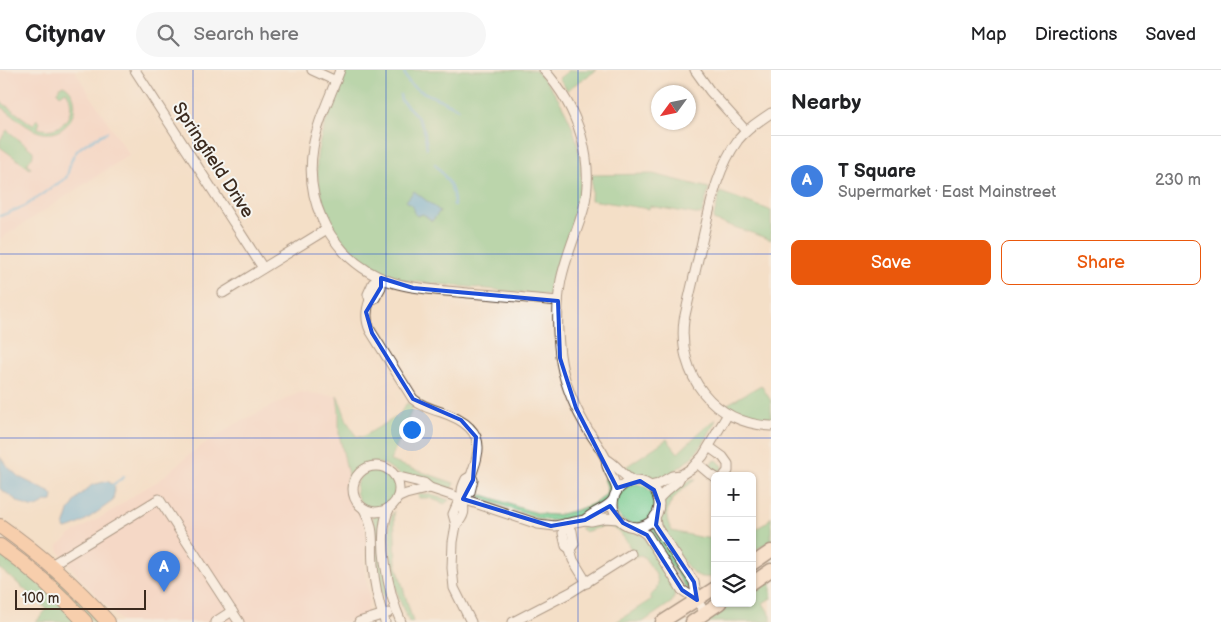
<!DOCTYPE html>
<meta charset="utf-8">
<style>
body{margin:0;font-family:"Balsamiq Sans",sans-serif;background:#f6f6f6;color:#202124}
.controls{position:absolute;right:15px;bottom:15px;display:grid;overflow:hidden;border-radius:8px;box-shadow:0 1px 4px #0004}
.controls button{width:45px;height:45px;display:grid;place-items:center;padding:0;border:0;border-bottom:1px solid #e0e0e0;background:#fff;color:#202124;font:25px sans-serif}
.compass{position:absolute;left:651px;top:15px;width:45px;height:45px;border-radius:50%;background:#fff;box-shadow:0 1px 4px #0004;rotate:237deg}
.scale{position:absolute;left:15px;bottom:12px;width:131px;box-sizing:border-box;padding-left:5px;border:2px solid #3b2a1e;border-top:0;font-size:14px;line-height:18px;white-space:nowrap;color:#3b2a1e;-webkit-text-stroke:4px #f6f6f2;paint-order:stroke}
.you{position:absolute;left:411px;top:359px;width:18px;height:18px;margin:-12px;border:4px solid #fff;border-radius:50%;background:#1a73e8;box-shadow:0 0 0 8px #1a73e833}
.badge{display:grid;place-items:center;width:32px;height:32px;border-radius:50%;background:#ea580c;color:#fff;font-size:16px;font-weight:700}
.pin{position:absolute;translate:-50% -41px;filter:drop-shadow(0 1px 2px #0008)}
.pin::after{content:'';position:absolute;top:26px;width:18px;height:15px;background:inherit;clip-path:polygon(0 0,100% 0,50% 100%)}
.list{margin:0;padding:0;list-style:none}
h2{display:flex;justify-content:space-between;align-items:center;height:65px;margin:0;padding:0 20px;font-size:21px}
h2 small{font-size:16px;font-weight:400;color:#757577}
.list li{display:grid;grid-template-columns:32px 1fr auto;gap:15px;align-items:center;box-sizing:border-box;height:90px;padding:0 20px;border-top:1px solid #e0e0e0}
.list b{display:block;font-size:19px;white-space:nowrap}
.list p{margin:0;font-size:16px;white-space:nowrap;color:#757577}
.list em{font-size:16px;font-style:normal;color:#757577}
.actions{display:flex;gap:10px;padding:15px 20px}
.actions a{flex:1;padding:11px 0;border:1px solid #ea580c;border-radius:8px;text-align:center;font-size:18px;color:#ea580c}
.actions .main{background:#ea580c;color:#fff}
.icon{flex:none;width:28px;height:28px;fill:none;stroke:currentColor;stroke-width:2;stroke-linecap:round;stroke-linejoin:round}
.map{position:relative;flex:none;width:771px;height:552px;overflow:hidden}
header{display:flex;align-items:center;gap:30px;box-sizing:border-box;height:70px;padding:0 25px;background:#fff;border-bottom:1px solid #e0e0e0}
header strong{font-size:24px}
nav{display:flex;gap:28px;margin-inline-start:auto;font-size:18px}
.search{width:350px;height:45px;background:#f6f6f6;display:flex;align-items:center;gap:12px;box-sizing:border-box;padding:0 18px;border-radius:28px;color:#757577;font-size:19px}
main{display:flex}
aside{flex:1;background:#fff}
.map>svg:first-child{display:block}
</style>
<header>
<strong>Citynav</strong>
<div class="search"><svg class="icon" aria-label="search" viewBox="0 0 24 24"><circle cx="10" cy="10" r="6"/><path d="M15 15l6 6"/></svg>Search here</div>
<nav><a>Map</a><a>Directions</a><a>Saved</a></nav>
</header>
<main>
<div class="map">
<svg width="771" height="552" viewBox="0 0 771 552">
<rect width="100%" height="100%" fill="#f6f6f2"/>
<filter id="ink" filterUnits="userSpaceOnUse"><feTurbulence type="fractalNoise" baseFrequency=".02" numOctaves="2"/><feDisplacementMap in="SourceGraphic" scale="10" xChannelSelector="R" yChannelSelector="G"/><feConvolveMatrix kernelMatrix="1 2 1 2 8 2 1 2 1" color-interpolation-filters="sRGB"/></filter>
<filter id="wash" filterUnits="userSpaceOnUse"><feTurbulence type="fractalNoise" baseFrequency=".0096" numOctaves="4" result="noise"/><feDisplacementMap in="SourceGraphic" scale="20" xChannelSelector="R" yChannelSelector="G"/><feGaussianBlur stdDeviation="1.12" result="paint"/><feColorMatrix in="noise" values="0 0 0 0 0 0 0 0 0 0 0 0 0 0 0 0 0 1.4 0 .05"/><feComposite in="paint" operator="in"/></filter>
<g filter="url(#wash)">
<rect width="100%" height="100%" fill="#f4dfc7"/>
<g fill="#f7d1c6">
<path d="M0 0H74L129 85 0 169Z"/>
<path d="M300 322 337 326 339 342V364L348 405 345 417 352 438 360 444 364 453 367 467 364 497 370 532 367 537 372 552H122L77 505 59 481 58 476 70 465 110 442 139 422 158 411 191 383 204 374 234 355Z"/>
</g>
<g fill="#76c98b" stroke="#587a54">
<path d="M347 0H536C573 40 591 90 576 144 573 157 567 170 563 183 558 195 556 208 554 221L548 225 407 211C399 209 390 207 382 203 361 192 337 168 327 146 324 138 322 129 320 120 318 109 316 98 317 86 320 60 337 25 347 0Z"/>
<path d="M570 0H597L571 17 568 21 559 8Z"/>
<path d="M64 15C87 30 70 68 43 63 29 61 12 44 0 36V31L33 55 36 50H39L40 52 38 58C63 66 79 41 66 21L60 25 57 22 61 16Z"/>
<path d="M7 60 33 81V86L27 94 31 97 30 99 0 77V70Z"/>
<path d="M653 104 709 118 702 144H695L650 136 649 139 591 130 592 105Z"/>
<path d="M720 122 767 139 771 141V170L758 165 713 150Z"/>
<path d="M761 315 771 331V351C755 349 739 345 726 335Z"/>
<path d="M337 326 341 334 347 351 356 366 362 367 398 346 407 333 413 337 390 391 454 413 453 419 400 405 386 395 377 393 369 394 358 400 353 406 349 417H345L348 405 339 364V342Z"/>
<path d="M716 349C715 353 712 358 710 362 698 383 689 391 670 404 665 407 661 410 656 412 645 414 631 407 623 400L627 396 667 369 678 383 702 360Z"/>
<path d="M717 390C720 393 724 395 721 400L717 402 712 399 710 394 713 391Z"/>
<circle cx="376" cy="419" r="20"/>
<path d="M604 409H610C611 414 614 419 612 425 607 438 572 448 559 450 552 451 545 450 539 449L478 427 483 425C504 431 532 445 554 445 560 445 567 442 573 441 582 438 590 436 598 431 608 425 609 419 604 409Z"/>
<path d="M692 409H696C680 422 657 436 672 461L699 467 715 469V506C708 508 701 508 695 504 686 499 669 468 662 458L659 446 666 427 670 423Z"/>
<circle cx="635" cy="434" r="20"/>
<path d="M418 424H430L449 430 445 434 429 428H419Z"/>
<path d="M394 441 396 493 413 552H409C395 524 390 499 390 468 390 458 389 449 394 441Z"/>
<path d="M383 444 388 527 385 528C376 518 377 477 375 462 375 456 373 451 372 446Z"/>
<path d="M771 447V471L752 482V461L766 453Z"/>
<path d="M607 451 615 453 622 457 640 464 645 468 673 513 675 521 674 527 672 532 643 552H616L652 529 650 526C667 513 652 499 643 486L639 485 635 487C629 476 620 455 605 457 599 457 592 460 585 462L580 458Z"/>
<path d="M653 454 691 515 690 518H686L651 465 645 459Z"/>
<path d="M0 482 35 510 78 552H36L47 539 14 510 0 499Z"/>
<path d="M50 502 52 503 100 552H93L75 532 47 505 48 503Z"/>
<path d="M771 507V528L763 533 771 546V552H702L731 533H752V519Z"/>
</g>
<g fill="#64b4df" stroke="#506f7e">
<path d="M414 121 440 141 432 151 423 144 417 146C413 143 413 140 413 136L406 131Z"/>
<path d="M0 387 7 396 19 407 51 423 53 426 52 431C44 431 43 435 36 437 26 440 9 424 0 419Z"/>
<path d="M108 411 115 417 113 431C101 439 78 458 65 459L64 457 69 441 78 427 92 415Z"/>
</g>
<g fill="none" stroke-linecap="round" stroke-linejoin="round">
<g stroke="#64b4df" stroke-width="2.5">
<path d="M404 0C406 18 422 21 436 28 444 31 451 35 459 39"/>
<path d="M400 25 401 30 416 45 424 59 427 78"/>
<path d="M435 94C446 108 454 116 454 135"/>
<path d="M0 146 25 136 66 108C69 102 69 95 72 89 77 75 95 69 107 62"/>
<path d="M111 416 124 407"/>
</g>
</g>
</g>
<g filter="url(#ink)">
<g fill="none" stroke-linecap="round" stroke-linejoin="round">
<defs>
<g id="minor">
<path d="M135 0 263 198"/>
<path d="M312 0 336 11"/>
<path d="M340 0C331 25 317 52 313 78 309 102 312 127 322 149 327 161 336 173 345 183 382 220 419 218 468 223 498 225 528 228 558 231"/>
<path d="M544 0C578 37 596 91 583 141 576 164 566 186 561 210 556 235 557 260 560 285 563 309 572 332 584 353 590 365 600 376 606 389 607 392 606 392 607 396 610 404 615 411 617 420"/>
<path d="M695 0 710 21 746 61"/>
<path d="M771 43C759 51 747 59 738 70 717 99 711 133 703 167 697 195 690 222 684 250 677 305 714 354 771 356"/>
<path d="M381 208 373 213 368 224 370 230C366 240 365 249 370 260L413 329C421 336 431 339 441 342 462 349 483 361 477 386 476 393 473 399 471 406L473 410 470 422 457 435 453 444 456 455 453 472 452 498 454 518 471 552"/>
<path d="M223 223 327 159"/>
<path d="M370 230 375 228 381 217V208"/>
<path d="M709 377 723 387 728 394V401L724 406"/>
<path d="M606 389C617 394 621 405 633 411"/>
<path d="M697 393 710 404 715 407"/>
<circle cx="376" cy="419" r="23"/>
<path d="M395 406 424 413 430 418 538 454 555 456 585 450 591 451 605 448 618 449"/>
<circle cx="636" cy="434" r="23"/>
<path d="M650 416 658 414 672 406 681 405"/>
<path d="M397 428 406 424 430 418"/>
<path d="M658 429 666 421 678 411 681 405 692 398 703 386 728 344"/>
<path d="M390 437C375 464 389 525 401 552"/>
<path d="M364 439C376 460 371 473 373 495 374 514 379 534 385 552"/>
<path d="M655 446 656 455 658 459 694 512 697 530 705 543"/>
<path d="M585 450C593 441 605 440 613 430"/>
<path d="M565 454 563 463 566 476 570 479 573 490 587 513"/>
<path d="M565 454 572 461 574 474 570 479"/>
<path d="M456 455C469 441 462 437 462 421 462 417 464 413 466 409L471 406"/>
<path d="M634 457 642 461 647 465 682 520 697 530"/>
<path d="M51 495 159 429 239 552"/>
<path d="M215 552 232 541"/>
<path d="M359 552 388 543"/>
<path d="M513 552 571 522 631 484"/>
</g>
<g id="secondary">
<path d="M752 494 771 481"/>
<path d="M752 513 771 500"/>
<path d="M662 552 715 518"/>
<path d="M692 552 720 533"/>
</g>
<g id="primary">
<path d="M0 456C40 484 76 516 108 552"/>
<path d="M0 476C31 498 60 524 85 552"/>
</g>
</defs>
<use href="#minor" stroke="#574537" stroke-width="11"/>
<use href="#secondary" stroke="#574537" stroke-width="15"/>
<use href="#primary" stroke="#574537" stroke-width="16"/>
<use href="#minor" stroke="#fff" stroke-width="9"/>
<use href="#secondary" stroke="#fde4d1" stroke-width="12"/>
<use href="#primary" stroke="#fbbb8d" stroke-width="14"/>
</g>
</g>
<path d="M0 0H771V552H0ZM381 208 413 218 558 231 560 288 576 338 617 418 640 411 654 420 659 434 656 455 694 512 697 530 682 520 647 465 623 453 610 436 585 450 551 456 463 429 473 410 476 367 461 350 413 329 372 263 366 242 381 217Z" fill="#f4dfc7" fill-opacity=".55" fill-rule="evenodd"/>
<path fill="none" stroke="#1d4ed8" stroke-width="4" stroke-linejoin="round" d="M381 208 413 218 558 231 560 288 576 338 617 418 640 411 654 420 659 434 656 455 694 512 697 530 682 520 647 465 623 453 610 436 585 450 551 456 463 429 473 410 476 367 461 350 413 329 372 263 366 242 381 217Z"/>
<path fill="none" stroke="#1d4ed8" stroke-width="1" stroke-opacity="0.55" d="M193 0V552M386 0V552M578 0V552M0 184H771M0 368H771"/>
<g text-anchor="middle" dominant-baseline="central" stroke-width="4" stroke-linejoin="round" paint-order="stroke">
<g font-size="18" fill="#3b2a1e" stroke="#f6f6f2">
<text transform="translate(213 90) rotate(57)">Springfield Drive</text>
</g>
</g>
</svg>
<div class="controls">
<button>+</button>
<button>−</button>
<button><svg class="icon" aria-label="layers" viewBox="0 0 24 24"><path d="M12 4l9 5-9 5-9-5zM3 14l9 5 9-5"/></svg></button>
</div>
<svg class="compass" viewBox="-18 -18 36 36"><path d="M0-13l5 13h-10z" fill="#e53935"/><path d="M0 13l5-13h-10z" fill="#757577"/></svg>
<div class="scale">100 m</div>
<div class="you"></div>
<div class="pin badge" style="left:164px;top:522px;background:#3f7fe0">A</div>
</div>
<aside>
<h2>Nearby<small></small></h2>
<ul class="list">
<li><span class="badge" style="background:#3f7fe0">A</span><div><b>T Square</b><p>Supermarket · East Mainstreet</p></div><em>230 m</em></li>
</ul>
<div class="actions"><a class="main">Save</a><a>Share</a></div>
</aside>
</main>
